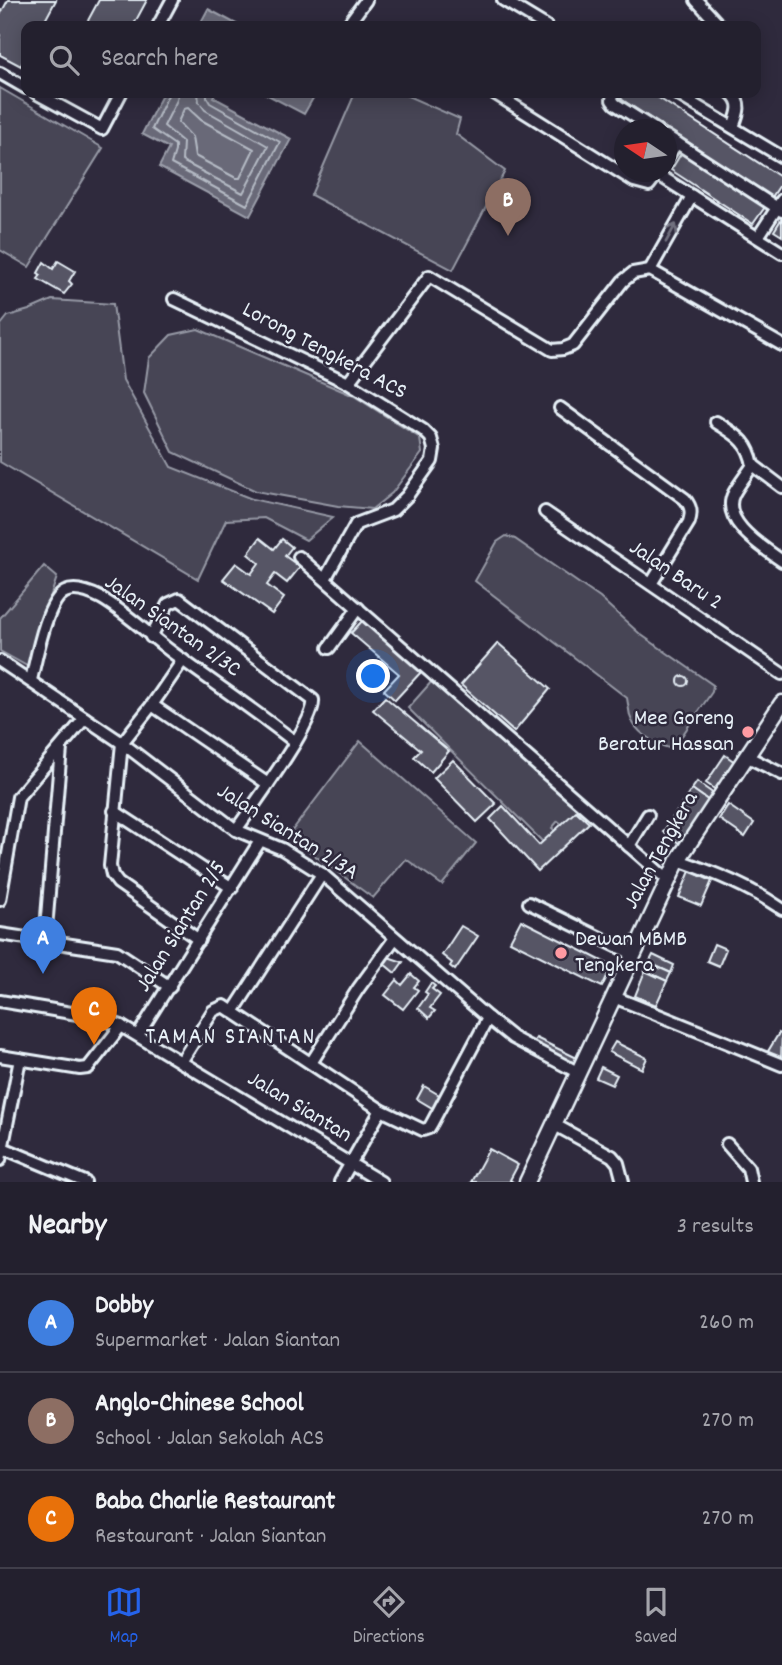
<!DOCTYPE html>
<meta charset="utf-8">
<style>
body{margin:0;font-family:Dekko,sans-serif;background:#2b2836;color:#f1f3f6}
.compass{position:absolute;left:614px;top:119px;width:63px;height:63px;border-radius:50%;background:#23202e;box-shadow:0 4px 18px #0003;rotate:283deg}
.you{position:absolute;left:374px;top:677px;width:24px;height:24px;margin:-18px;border:5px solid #fff;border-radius:50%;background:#1a73e8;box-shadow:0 0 0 10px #1a73e833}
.badge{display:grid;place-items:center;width:46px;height:46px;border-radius:50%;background:#2563eb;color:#fff;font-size:23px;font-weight:700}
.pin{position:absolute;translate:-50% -58px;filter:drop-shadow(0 2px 4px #0008)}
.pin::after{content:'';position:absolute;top:37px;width:24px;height:21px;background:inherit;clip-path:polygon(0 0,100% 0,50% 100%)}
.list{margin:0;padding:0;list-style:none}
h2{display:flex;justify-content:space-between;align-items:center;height:91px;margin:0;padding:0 28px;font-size:30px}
h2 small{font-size:23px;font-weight:400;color:#a3a3aa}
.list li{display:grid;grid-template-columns:46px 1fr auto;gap:21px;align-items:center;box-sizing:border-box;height:98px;padding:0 28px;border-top:2px solid #403e4a}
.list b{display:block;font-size:26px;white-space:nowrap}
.list p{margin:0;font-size:23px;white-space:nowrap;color:#a3a3aa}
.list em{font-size:23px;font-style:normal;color:#a3a3aa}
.icon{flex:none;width:38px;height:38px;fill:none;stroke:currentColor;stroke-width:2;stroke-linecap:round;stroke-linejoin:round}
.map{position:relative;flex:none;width:782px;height:1182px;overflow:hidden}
.search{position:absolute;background:#23202e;box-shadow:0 4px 18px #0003;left:21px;right:21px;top:21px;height:77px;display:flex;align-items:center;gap:18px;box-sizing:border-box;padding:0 24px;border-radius:14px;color:#a3a3aa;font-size:26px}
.sheet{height:385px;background:#23202e}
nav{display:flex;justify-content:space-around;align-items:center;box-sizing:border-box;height:98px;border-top:2px solid #403e4a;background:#23202e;font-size:19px;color:#a3a3aa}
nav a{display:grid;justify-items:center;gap:4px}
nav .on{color:#2563eb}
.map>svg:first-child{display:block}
</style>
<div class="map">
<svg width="782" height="1182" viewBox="0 0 782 1182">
<rect width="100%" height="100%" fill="#2f2a3d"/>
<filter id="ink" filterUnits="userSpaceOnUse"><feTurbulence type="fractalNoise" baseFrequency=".0143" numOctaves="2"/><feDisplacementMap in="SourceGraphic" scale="14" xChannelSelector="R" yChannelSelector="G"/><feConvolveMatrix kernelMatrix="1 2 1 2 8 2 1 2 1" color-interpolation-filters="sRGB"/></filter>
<g filter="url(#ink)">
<g fill="#464455" stroke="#979aa6" stroke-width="2">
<path d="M0 88 103 148 29 267 0 250Z"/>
<path d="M355 93H401L460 119 456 134 505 171 453 270 311 195Z"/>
<path d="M52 300 113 304 123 380 171 467 252 499 333 517 306 540 264 518 226 520 198 579 0 462V326L8 316 29 310Z"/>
<path d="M198 329 354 396 420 438 422 453 392 493 372 509 338 506 256 491 173 452 144 393 149 358 171 335Z"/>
<path d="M506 536 515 539 600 598 640 634 713 685 712 692 679 740 669 748C654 744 634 731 630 716 629 710 628 704 627 698L475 581 497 542Z"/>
<path d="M44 566 57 577 27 666 0 651V618Z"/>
<path d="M433 680 579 811 564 826 558 821 552 828 558 834 546 845 408 708Z"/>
<path d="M360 741 476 843 442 885 406 859 373 898 288 836Z"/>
</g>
<g fill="#696978" stroke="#9c9fab" stroke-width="2">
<path d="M208 9 240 26H199Z"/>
<path d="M163 93H215L213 97 291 139 250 216 159 167 169 148 142 134Z"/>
<path d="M264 93H316L304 114Z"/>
</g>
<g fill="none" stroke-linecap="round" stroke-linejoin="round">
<g stroke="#b5bbc5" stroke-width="2">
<path d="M169 93 152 129 175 145V151L171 164 247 205 280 142 210 103 207 98V93"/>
<path d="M178 93 177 100 164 126 183 142 182 161 243 193 268 146 205 110 199 102 198 93"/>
<path d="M188 108 201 120 254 149 240 178H236L195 156 192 137 178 122 184 109Z"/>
</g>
</g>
<g fill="#575565" stroke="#e8f1f8" stroke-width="2">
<path d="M8 0H56L42 26H26V55L21 66 0 55V15Z"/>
<path d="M99 0H147L133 26H85Z"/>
<path d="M625 93H651L782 178V182L772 197 621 99Z"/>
<path d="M682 152 765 207 753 224 671 170Z"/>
<path d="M782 218V236L774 231Z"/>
<path d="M58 261 75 271 69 281 72 284 64 294 38 279 41 275 38 273 44 262 53 269Z"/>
<path d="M260 538 274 549 282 539 292 547 285 556 300 567 287 583 275 574 267 585 284 598 272 614 223 579 236 563 251 574 259 563 248 554Z"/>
<path d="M364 619 422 671 395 700 384 690 399 674 351 633Z"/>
<path d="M498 643 550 689 514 732 461 685Z"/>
<circle cx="683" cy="681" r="5"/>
<path d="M385 697 449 751 431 772 414 757 421 750 373 710Z"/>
<path d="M725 755 735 762 716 790 706 783Z"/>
<path d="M453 760 496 804 477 822 434 778Z"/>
<path d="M697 782 714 794 709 801 692 789Z"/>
<path d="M692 789 709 801 679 843 663 832Z"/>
<path d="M728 805 754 823 745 837 719 819Z"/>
<path d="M503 806 539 845 576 811 589 823 538 871 490 819Z"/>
<path d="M690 871 712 881 701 906 679 897Z"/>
<path d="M521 920 612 966 602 987 510 941Z"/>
<path d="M461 926 478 936 455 970 450 966 452 963 442 955Z"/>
<path d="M714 944 726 949 719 966 707 961Z"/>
<path d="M653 955 674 965 671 973 649 963Z"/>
<path d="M388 957 403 962 395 973 383 963Z"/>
<path d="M649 963 671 973 667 981 645 971Z"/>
<path d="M645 971 667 981 656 1005 635 996Z"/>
<path d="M411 974 419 981 414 987 418 990 403 1009 385 995 397 980 402 985Z"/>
<path d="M431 983 435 986 432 989 440 995 430 1008 435 1011 429 1018 418 1008 428 994 425 992Z"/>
<path d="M779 1033 782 1035 781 1061 767 1053Z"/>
<path d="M536 1038 577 1058 572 1067 531 1046Z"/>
<path d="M615 1042 647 1058 642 1069 609 1052Z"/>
<path d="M601 1067 617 1075 612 1085 596 1078Z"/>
<path d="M424 1086 441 1096 434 1109 417 1099Z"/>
<path d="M489 1149 518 1165 510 1180 513 1182H471Z"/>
</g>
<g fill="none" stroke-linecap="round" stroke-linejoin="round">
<defs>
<g id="minor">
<path d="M503 0 546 26"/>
<path d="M696 0 720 26"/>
<path d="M158 26 172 0"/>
<path d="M347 26 366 0"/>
<path d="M0 73 26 88"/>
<path d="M36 93 102 129 121 93"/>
<path d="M494 93 634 181 649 185 659 172"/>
<path d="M613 93 612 100 615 104 656 130"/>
<path d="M675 93 782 157"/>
<path d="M731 93C743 103 738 114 733 127"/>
<path d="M666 136 677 143 666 159"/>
<path d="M677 143 782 211"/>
<path d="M657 174 782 253"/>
<path d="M758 237 782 200"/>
<path d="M650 270 692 196"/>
<path d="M174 299 348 383 423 430 431 438 434 449 432 461 407 496 393 510 356 524 325 579"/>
<path d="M348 383 429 276 552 350 563 349 573 345 623 281 633 273 650 270 782 345"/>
<path d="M560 408 685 499C691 507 692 512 689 522L651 584"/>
<path d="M716 422C737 436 748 440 753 465"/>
<path d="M782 487 753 465C747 474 739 484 734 493 719 521 764 548 782 561"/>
<path d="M545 512 782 674"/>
<path d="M299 557 668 880"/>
<path d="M151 637 168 604 179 599 313 700C317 719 250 810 236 830"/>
<path d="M329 648 358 608"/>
<path d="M183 660 152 705 122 743 110 866 112 875 118 883 199 940"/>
<path d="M0 661 122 743 236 830 282 849 322 874 488 1018 513 1038 579 1073"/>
<path d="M31 680C36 660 46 601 65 592 75 587 91 593 101 598 127 613 149 635 173 653 214 683 256 711 295 742"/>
<path d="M152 705 268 784"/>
<path d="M746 756 782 774"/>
<path d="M114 811 232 888"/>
<path d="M629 846 648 815"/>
<path d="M678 860C715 873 750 887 782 909"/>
<path d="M0 900 18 797 85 718"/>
<path d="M529 903 633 954"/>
<path d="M0 934 117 952 170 987"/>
<path d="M45 941 61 748"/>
<path d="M614 997 782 1065"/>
<path d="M0 1001 101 1018 121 1026 381 1182"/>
<path d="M233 1012 322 874"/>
<path d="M138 1035 260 841"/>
<path d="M0 1056 80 1069 88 1068 121 1026"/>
<path d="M181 1062 213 1011 224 1006 381 1110 423 1130 429 1128 432 1123 488 1018"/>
<path d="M311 1063 358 989 395 938"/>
<path d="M555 1125 612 1156 618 1163 623 1182"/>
<path d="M727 1144 748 1168 751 1182"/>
<path d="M3 1148 85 1182"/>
<path d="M0 1160 20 1059"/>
<path d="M340 1182 381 1110"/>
</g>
<path id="major" d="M527 1182 678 860 782 703"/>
</defs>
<use href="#minor" stroke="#e8f1f8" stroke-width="16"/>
<use href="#major" stroke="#e8f1f8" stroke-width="19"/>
<use href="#minor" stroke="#2f2a3d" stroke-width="10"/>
<use href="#major" stroke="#2f2a3d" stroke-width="14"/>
</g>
<defs><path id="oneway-shaft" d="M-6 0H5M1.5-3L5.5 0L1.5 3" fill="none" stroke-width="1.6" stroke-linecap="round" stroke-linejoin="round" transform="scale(1.75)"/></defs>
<use stroke="#70707e" href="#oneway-shaft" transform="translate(671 233) rotate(-61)"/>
</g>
<g fill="#ff9aa2" stroke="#2f2a3d" stroke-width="2.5">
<circle cx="748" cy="732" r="7"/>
<circle cx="561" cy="953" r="7"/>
</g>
<g text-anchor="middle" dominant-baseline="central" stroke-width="5" stroke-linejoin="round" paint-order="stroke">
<g font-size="23" fill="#e8f1f8" stroke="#2f2a3d">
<text transform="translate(324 352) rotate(28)">Lorong Tengkera ACS</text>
<text transform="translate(675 576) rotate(34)">Jalan Baru 2</text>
<text transform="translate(172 627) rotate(35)">Jalan Siantan 2/3C</text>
<text transform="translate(287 833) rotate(32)">Jalan Siantan 2/3A</text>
<text transform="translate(662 851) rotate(-61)">Jalan Tengkera</text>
<text transform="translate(182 927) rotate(-58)">Jalan Siantan 2/5</text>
<text transform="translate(299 1108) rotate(31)">Jalan Siantan</text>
</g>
<g font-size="23" fill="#e8f1f8" stroke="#2f2a3d" text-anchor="end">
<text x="734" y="719">Mee Goreng<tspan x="734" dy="26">Beratur Hassan</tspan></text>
<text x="575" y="940" text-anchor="start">Dewan MBMB<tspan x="575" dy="26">Tengkera</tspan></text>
</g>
<g font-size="24" letter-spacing="2" fill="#e8f1f8" stroke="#2f2a3d">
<text x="231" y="1038">TAMAN SIANTAN</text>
</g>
</g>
</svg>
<svg class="compass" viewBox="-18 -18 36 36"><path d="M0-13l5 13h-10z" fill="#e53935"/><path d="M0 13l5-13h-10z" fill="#a3a3aa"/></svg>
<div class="you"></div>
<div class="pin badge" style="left:43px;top:974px;background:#3f7fe0">A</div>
<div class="pin badge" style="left:508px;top:236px;background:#8d6e63">B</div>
<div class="pin badge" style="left:94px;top:1045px;background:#e8710a">C</div>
<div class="search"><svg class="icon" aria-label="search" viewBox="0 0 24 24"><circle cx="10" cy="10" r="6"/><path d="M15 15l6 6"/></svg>Search here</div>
</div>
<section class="sheet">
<h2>Nearby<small>3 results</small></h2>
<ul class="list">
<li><span class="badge" style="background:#3f7fe0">A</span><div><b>Dobby</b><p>Supermarket · Jalan Siantan</p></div><em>260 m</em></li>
<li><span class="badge" style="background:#8d6e63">B</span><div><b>Anglo-Chinese School</b><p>School · Jalan Sekolah ACS</p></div><em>270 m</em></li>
<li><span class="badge" style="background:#e8710a">C</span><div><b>Baba Charlie Restaurant</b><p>Restaurant · Jalan Siantan</p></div><em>270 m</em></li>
</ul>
</section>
<nav>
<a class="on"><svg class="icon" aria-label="map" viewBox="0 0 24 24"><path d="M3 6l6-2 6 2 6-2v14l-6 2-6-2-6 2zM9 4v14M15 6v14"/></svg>Map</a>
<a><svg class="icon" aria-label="directions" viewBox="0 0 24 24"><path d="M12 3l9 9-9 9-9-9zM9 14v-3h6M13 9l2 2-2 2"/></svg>Directions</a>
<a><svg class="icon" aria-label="saved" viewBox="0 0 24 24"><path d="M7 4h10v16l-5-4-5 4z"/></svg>Saved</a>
</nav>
